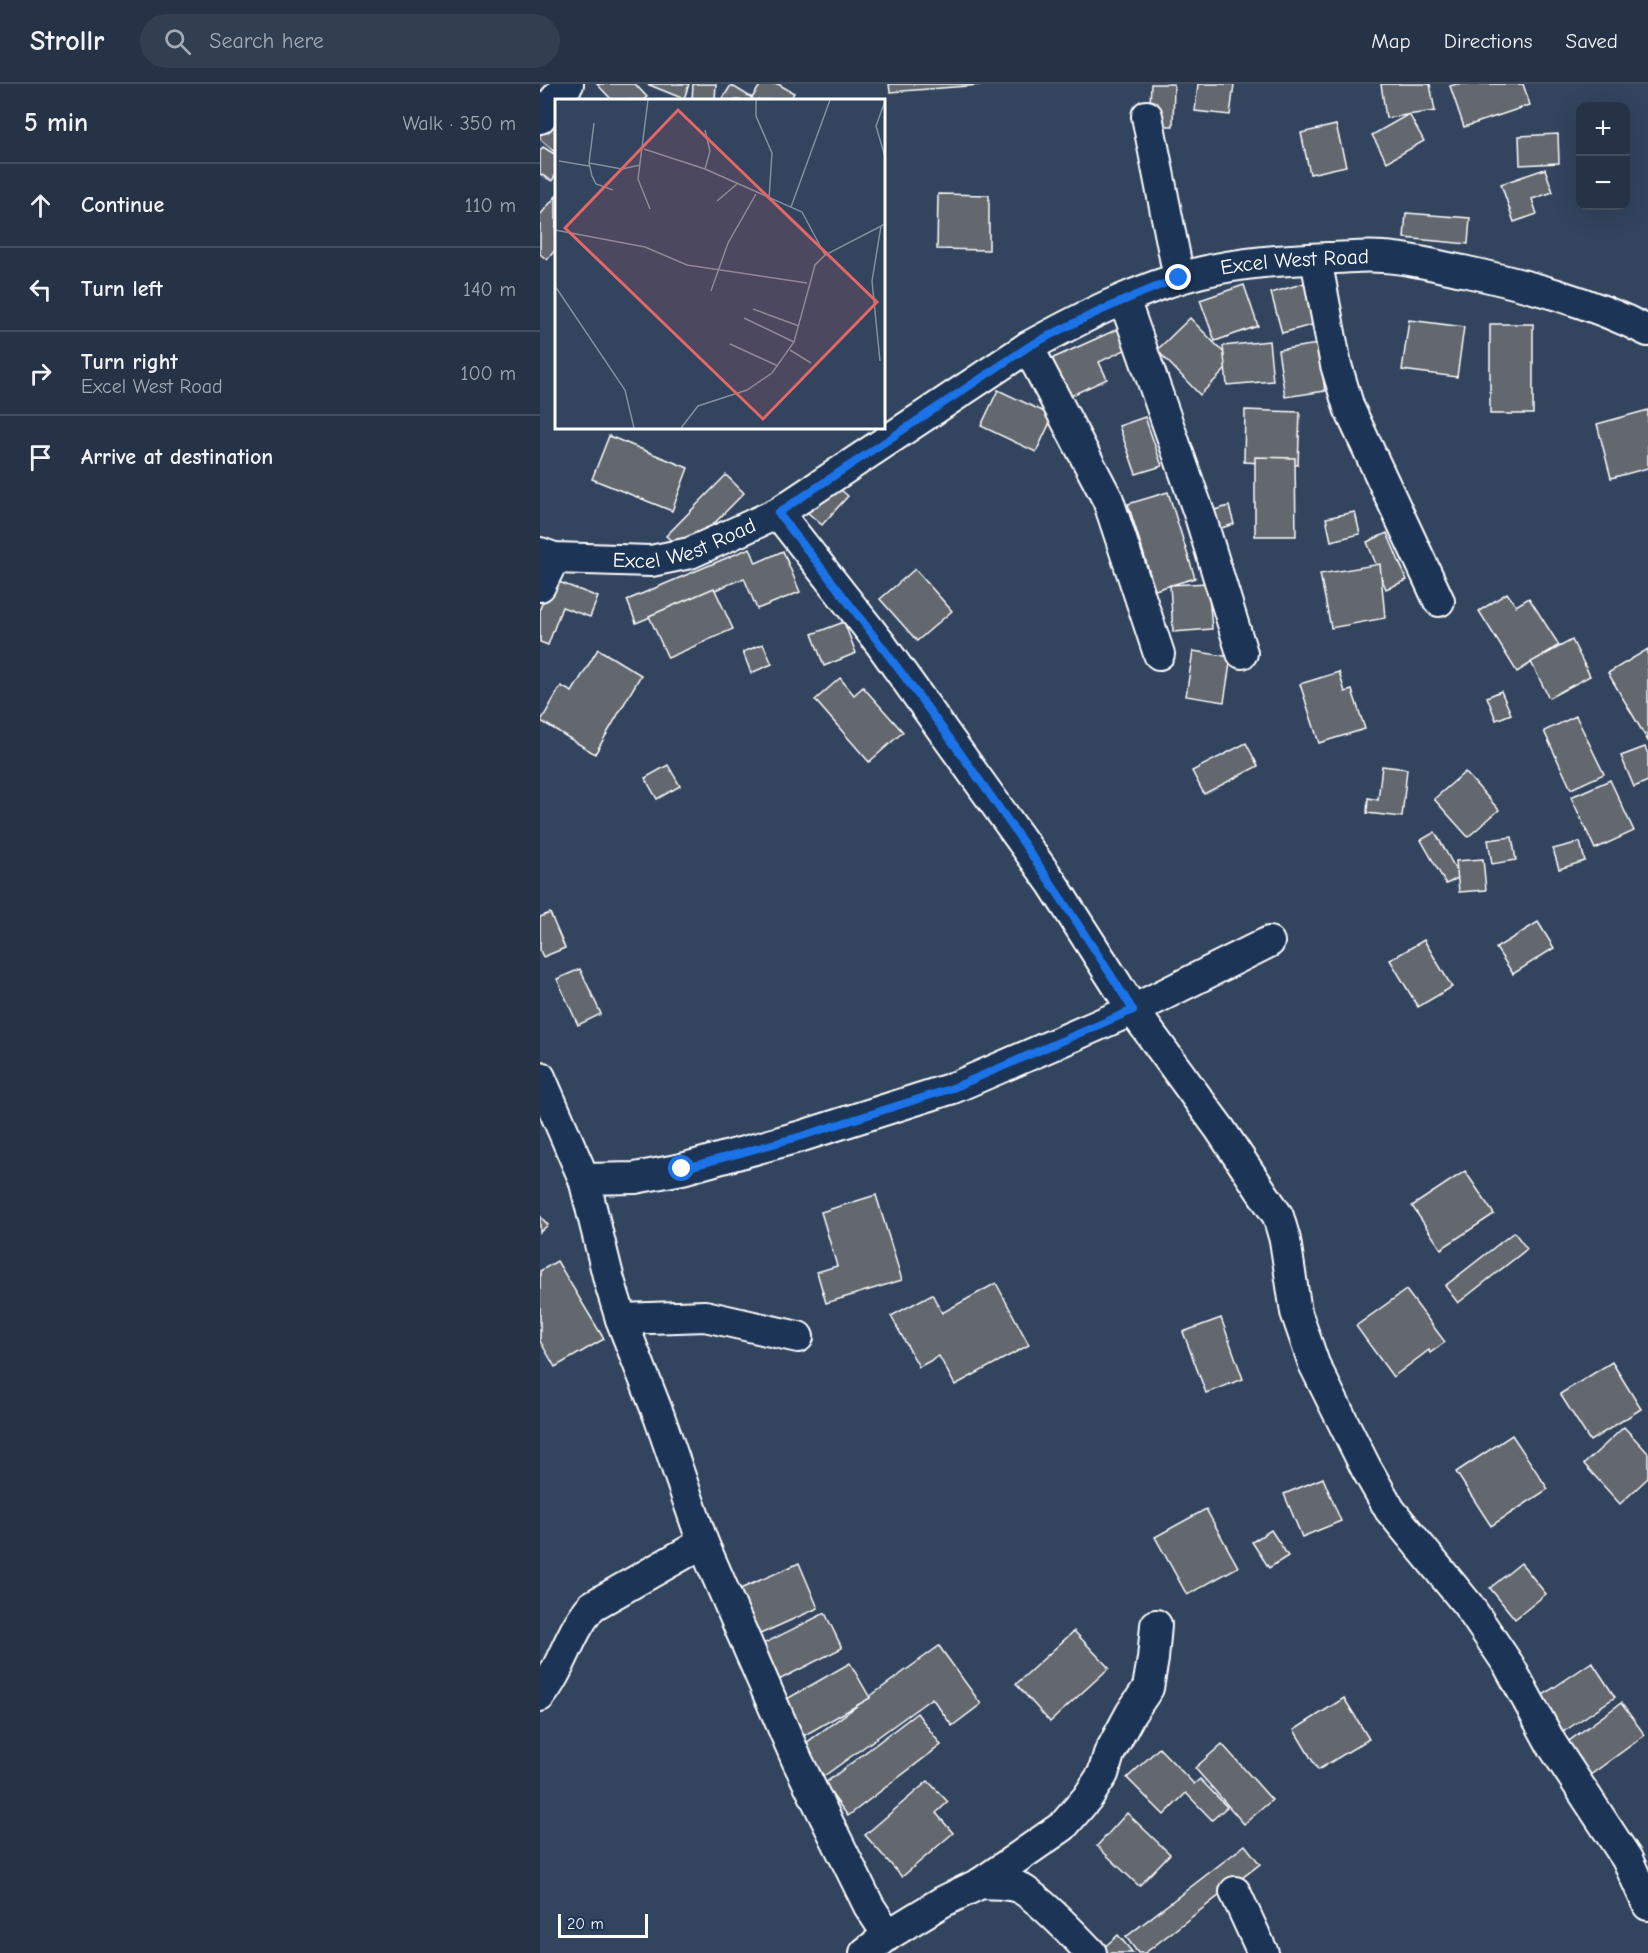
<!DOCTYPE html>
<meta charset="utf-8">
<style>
body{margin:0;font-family:"Comic Neue",sans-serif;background:#323f51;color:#f1f3f6}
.controls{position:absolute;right:18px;top:18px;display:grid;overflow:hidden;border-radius:12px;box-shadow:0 6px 24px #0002}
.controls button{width:54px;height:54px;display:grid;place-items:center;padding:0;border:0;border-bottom:2px solid #424e5f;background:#263346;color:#f1f3f6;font:30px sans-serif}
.scale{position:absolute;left:18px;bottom:15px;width:90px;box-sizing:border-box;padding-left:6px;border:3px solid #fff;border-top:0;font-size:16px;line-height:21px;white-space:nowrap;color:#fff;-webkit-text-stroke:4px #1d3557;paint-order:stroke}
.stop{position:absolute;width:18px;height:18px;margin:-14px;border:4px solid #1a73e8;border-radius:50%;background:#fff}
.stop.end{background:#1a73e8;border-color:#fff;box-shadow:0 2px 6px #0008}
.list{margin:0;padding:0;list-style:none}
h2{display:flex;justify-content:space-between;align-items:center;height:78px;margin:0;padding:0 24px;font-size:26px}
h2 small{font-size:20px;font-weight:400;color:#a4aab3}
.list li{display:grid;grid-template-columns:39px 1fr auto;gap:18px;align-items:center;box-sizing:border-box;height:84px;padding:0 24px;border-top:2px solid #424e5f}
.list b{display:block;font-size:22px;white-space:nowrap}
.list p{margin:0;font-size:20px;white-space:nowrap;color:#a4aab3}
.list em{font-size:20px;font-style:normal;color:#a4aab3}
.icon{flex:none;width:33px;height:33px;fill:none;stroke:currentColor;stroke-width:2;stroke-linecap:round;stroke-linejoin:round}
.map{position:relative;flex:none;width:1108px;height:1869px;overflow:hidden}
header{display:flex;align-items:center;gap:36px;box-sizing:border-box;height:84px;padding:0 30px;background:#263346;border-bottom:2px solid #424e5f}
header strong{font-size:28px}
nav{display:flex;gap:33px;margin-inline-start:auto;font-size:21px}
.search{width:420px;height:54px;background:#323f51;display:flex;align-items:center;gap:15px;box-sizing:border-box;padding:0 21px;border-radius:33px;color:#a4aab3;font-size:22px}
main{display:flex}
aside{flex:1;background:#263346}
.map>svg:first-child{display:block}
</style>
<header>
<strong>Strollr</strong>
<div class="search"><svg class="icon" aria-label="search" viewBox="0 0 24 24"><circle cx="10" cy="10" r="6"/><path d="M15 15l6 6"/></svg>Search here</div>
<nav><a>Map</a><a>Directions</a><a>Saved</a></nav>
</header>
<main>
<aside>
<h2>5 min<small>Walk · 350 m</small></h2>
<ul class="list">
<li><svg class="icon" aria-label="ahead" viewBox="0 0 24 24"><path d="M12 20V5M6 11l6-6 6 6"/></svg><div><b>Continue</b></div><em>110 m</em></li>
<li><svg class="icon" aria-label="left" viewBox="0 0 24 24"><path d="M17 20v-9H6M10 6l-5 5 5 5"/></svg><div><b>Turn left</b></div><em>140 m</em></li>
<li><svg class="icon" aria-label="right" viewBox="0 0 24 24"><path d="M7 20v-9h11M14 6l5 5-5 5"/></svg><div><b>Turn right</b><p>Excel West Road</p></div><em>100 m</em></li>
<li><svg class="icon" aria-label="arrive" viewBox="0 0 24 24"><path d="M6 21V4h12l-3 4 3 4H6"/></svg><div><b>Arrive at destination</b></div></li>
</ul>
</aside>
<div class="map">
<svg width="1108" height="1869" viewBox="0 0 1108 1869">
<rect width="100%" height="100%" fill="#32445e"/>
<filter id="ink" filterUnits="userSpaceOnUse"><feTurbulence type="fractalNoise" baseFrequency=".0167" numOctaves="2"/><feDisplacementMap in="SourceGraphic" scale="12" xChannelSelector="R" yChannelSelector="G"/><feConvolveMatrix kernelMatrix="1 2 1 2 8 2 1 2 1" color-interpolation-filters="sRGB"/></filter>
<g filter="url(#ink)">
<g fill="#62686d" stroke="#fff" stroke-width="1.5">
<path d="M57 0H95L107 13 103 16H72Z"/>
<path d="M107 0H149L144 15Z"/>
<path d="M153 0H176L175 16H152Z"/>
<path d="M221 0H238L254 9 250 16H182L191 1 212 14Z"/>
<path d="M349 0H440V1L350 8Z"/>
<path d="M611 0H634L633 42H609Z"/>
<path d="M658 0H694L690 31 655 27Z"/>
<path d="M841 0H890L895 27 846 34Z"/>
<path d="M917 0H983L990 21 924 43 910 2Z"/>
<path d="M869 30 884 57 847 78 832 51Z"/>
<path d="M16 32V69L0 55V39Z"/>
<path d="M796 41 806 82 770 90 761 49Z"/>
<path d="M1018 50 1019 79 980 81 979 52Z"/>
<path d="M3 63 16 71V90L12 97 0 90V67Z"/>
<path d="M1005 85 1013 108 992 115 997 130 974 138 961 100Z"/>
<path d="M398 110 449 111V166L397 165Z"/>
<path d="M16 112V165L7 176 0 170V131Z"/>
<path d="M866 129 930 134 928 160 864 154Z"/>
<path d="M768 198 779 239 742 249 731 209Z"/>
<path d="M704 201 718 242 675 257 660 216Z"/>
<path d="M650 234 693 278 660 311 617 266Z"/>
<path d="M869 236 924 243 917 293 862 286Z"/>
<rect x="950" y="240" width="43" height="90"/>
<path d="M580 244 589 264 559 278 567 295 517 318 500 280Z"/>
<path d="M729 257 733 297 687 301 683 262Z"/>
<path d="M778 260 785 307 745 313 738 266Z"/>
<path d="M458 306 513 332 496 368 441 342Z"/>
<path d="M705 326 760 328 758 381 704 378Z"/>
<path d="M1108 326V384L1071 394 1057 340Z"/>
<path d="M605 333 622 382 596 390 579 342Z"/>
<path d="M69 352 148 384 132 427 52 395Z"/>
<path d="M715 373 755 374 756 452H715Z"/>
<path d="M186 391 204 409 145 469 126 452Z"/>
<path d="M286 393 308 412 282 441 260 422Z"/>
<path d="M628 408 655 494 615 506 588 420Z"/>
<path d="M689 422 694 440 669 448 663 429Z"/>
<path d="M815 428 820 450 791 457 786 434Z"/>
<path d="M847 449 867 496 846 505 827 458Z"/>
<path d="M210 464 216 479 243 467 260 508 217 525 204 494 96 539 87 516Z"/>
<path d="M840 480 845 534 791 544 780 490Z"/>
<path d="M375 485 412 527 377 557 340 515Z"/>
<path d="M11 495 58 513 50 533 22 523 8 561 0 558V525Z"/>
<path d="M668 499 672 545 633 548 630 501Z"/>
<path d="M174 504 193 545 128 574 109 532Z"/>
<path d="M967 509 976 522 989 514 1019 561 977 588 939 527Z"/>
<path d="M304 538 316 569 284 582 272 550Z"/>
<path d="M1032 556 1050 592 1009 614 991 578Z"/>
<path d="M223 560 232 580 211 589 203 568Z"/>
<path d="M58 565 101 591 55 670 1 637 21 602 32 608Z"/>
<path d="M1108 565V657L1068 589Z"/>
<path d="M653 567 691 573 684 618 646 612Z"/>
<path d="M799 588 805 608 812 606 825 645 779 659 760 600Z"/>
<path d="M300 594 314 611 323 603 363 648 329 678 275 616Z"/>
<path d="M961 607 971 630 956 636 947 613Z"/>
<path d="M1036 632 1064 690 1031 705 1004 647Z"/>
<path d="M706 659 718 682 664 710 652 687Z"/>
<path d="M1105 663 1108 670V697L1094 703 1081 672Z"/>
<path d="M128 681 140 702 117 715 105 694Z"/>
<path d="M842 682 867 685 862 733 827 729 828 714 838 716Z"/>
<path d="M925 688 959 726 928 753 894 715Z"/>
<path d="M1070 696 1094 747 1055 765 1031 713Z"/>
<path d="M895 748 920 793 906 800 881 756Z"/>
<path d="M972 753 976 776 952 780 948 756Z"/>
<path d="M1040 758 1045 777 1019 785 1013 765Z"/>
<path d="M943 775 946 806 919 808 916 777Z"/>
<path d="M10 829 25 864 3 873 0 866V833Z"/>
<path d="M998 838 1014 864 973 890 956 864Z"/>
<path d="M884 856 912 903 878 923 850 876Z"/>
<path d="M40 885 61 930 38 941 17 895Z"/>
<path d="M925 1087 954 1130 901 1165 872 1122Z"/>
<path d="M336 1111 362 1196 286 1219 277 1188 297 1182 281 1128Z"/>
<path d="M0 1132 8 1141 0 1148Z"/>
<path d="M974 1148 987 1165 918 1219 905 1202Z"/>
<path d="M17 1177 64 1255 15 1283 0 1257V1187Z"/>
<path d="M456 1199 489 1261 415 1301 399 1272 379 1283 351 1232 392 1210 402 1229Z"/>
<path d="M866 1206 905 1258 890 1269 889 1266 853 1293 816 1242Z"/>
<path d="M681 1234 703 1295 666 1309 643 1248Z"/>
<path d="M1072 1278 1101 1325 1050 1357 1020 1310Z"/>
<path d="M1084 1343 1108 1369V1394L1080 1420 1044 1380Z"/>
<path d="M972 1351 1008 1405 951 1442 916 1388Z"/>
<path d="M783 1394 801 1437 762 1453 744 1410Z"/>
<path d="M666 1425 698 1483 647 1511 615 1453Z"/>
<path d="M731 1446 748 1472 729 1484 712 1458Z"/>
<path d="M259 1479 278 1524 218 1551 198 1506Z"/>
<path d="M981 1479 1006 1510 975 1535 950 1504Z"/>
<path d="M285 1529 302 1564 227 1602 209 1567Z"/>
<path d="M534 1547 569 1584 510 1638 476 1600Z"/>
<path d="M399 1562 441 1620 412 1642 392 1614 284 1692 262 1662Z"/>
<path d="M1052 1578 1075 1613 1017 1652 994 1617Z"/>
<path d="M310 1579 330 1614 258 1655 238 1620Z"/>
<path d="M804 1614 829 1655 778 1686 754 1646Z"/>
<path d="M1081 1619 1105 1651 1042 1697 1018 1665Z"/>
<path d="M377 1629 401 1661 308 1732 284 1700Z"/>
<path d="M682 1660 732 1716 704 1740 655 1684Z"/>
<path d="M619 1664 654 1700 660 1695 687 1723 672 1736 646 1709 624 1731 587 1694Z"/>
<path d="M388 1697 408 1718 396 1729 413 1749 362 1793 325 1751Z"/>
<path d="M587 1729 630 1770 599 1802 557 1762Z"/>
<path d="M705 1761 720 1780 605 1869H598L586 1853Z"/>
<path d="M578 1851 593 1869H562L560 1867Z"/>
</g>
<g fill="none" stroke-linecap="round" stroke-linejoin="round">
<defs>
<g id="minor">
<path d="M607 32 639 194"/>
<path d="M0 34 28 0"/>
<path d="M776 175 796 281 809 324 899 517"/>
<path d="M584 215 660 432 702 569"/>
<path d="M488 263 568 416 619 570"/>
<path d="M238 429 340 559 512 799 593 926 680 1045 738 1132 745 1156 756 1228 774 1280 826 1384 850 1426 928 1521 968 1580 1011 1659 1087 1775 1108 1821"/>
<path id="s1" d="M0 469 14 474 111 477 150 469 190 451 238 429 488 263C541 234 598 204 658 189 701 178 744 176 788 174 806 174 825 171 843 173 869 174 897 182 923 187 987 201 1049 217 1108 247"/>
<path d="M0 502 14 474"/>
<path d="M0 993 44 1095 69 1196 81 1235 119 1332 163 1459 257 1676 329 1822 348 1851"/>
<path d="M44 1095 95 1094 142 1085 262 1052 413 1004 593 926 729 858"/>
<path d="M81 1235 165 1232 258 1253"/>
<path d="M0 1612C22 1585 29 1548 52 1522L163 1459"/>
<path d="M441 1799C453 1800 466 1799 478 1803 497 1812 535 1852 551 1869"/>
<path d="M695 1808 723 1869"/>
<path d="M325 1869 348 1851 402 1818 441 1799 523 1742 548 1713 563 1690 569 1670 591 1629 608 1604 613 1575 616 1541"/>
</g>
</defs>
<use href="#minor" stroke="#fff" stroke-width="34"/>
<use href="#minor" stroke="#1d3557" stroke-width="30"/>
</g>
</g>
<g fill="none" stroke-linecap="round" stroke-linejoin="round" filter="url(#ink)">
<path stroke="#1a73e8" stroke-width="8" d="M142 1085 262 1052 413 1004 593 926C485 753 365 588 238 429L488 263C537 236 587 214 639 194"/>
</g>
<g text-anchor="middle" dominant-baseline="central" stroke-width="4.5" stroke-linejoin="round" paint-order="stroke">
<g font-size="21" fill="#fff" stroke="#1d3557">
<text stroke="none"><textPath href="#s1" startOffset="832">Excel West Road</textPath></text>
<text stroke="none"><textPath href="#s1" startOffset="148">Excel West Road</textPath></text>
</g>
</g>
<g transform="translate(15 15)">
<rect width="330" height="330" fill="#32445e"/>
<path fill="none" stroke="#848f9e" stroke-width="1.5" d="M93 1 83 80 95 110M201 1V17L217 54 214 100M330 2 321 27 330 58M39 24 34 64 37 77 41 85 58 91M150 31 155 52 150 70M89 50 150 70 247 113 270 156M4 62 34 67M34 64 67 70 85 66M162 102 182 85M236 108 275 1M0 131 90 148 132 166 252 184M0 187 70 291 79 329M156 192 173 144 201 95M198 210 244 227M189 219 239 243M175 245 223 267M235 251 256 264M325 262 317 182 326 127M126 329 143 307 192 291 217 274 239 243 260 166 270 156 330 125"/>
<path fill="#e26868" fill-opacity="0.15" stroke="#e26868" stroke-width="3" d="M123 11 322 203 208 320 10 129Z"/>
<rect width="330" height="330" fill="none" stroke="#fff" stroke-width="3"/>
</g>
</svg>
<div class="controls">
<button>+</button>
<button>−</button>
</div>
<div class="scale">20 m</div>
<div class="stop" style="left:142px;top:1085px"></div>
<div class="stop end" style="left:639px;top:194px"></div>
</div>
</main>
